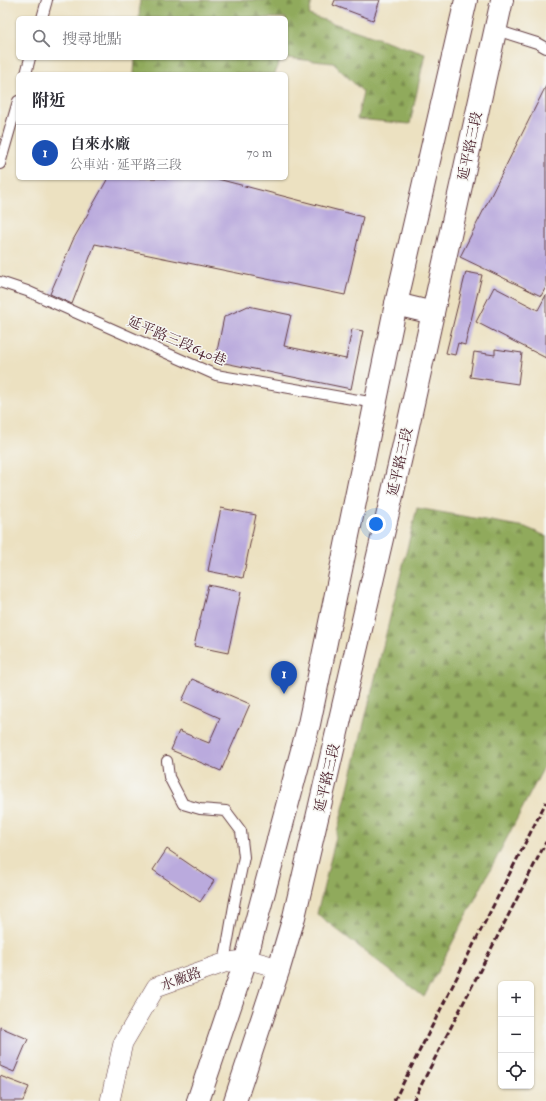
<!DOCTYPE html>
<html lang="zh-TW">
<meta charset="utf-8">
<style>
body{margin:0;font-family:"IM FELL Double Pica","Noto Serif TC",serif;background:#f2f2f3;color:#2b2b33}
.controls{position:absolute;right:12px;bottom:12px;display:grid;overflow:hidden;border-radius:6px;box-shadow:0 1px 3px #0004}
.controls button{width:36px;height:36px;display:grid;place-items:center;padding:0;border:0;border-bottom:1px solid #e1e1e2;background:#fff;color:#2b2b33;font:20px sans-serif}
.you{position:absolute;left:376px;top:524px;width:14px;height:14px;margin:-10px;border:3px solid #fff;border-radius:50%;background:#1a73e8;box-shadow:0 0 0 6px #1a73e833}
.badge{display:grid;place-items:center;width:26px;height:26px;border-radius:50%;background:#b45309;color:#fff;font-size:13px;font-weight:700}
.pin{position:absolute;translate:-50% -33px;filter:drop-shadow(0 1px 2px #0008)}
.pin::after{content:'';position:absolute;top:21px;width:14px;height:12px;background:inherit;clip-path:polygon(0 0,100% 0,50% 100%)}
.list{margin:0;padding:0;list-style:none}
h2{display:flex;justify-content:space-between;align-items:center;height:52px;margin:0;padding:0 16px;font-size:17px}
h2 small{font-size:13px;font-weight:400;color:#7c7c81}
.list li{display:grid;grid-template-columns:26px 1fr auto;gap:12px;align-items:center;box-sizing:border-box;height:56px;padding:0 16px;border-top:1px solid #e1e1e2}
.list b{display:block;font-size:15px;white-space:nowrap}
.list p{margin:0;font-size:13px;white-space:nowrap;color:#7c7c81}
.list em{font-size:13px;font-style:normal;color:#7c7c81}
.icon{flex:none;width:22px;height:22px;fill:none;stroke:currentColor;stroke-width:2;stroke-linecap:round;stroke-linejoin:round}
.map{position:relative;flex:none;width:546px;height:1101px;overflow:hidden}
.search{position:absolute;background:#fff;box-shadow:0 1px 3px #0004;left:16px;top:16px;width:272px;height:44px;display:flex;align-items:center;gap:10px;box-sizing:border-box;padding:0 14px;border-radius:6px;color:#7c7c81;font-size:15px}
.panel{position:absolute;background:#fff;box-shadow:0 1px 3px #0004;left:16px;top:72px;width:272px;height:108px;border-radius:6px}
.map>svg:first-child{display:block}
</style>
<div class="map">
<svg width="546" height="1101" viewBox="0 0 546 1101">
<defs>
<pattern id="forest-firs" width="22" height="20" patternUnits="userSpaceOnUse"><rect width="22" height="20" fill="#90aa5c"/><path d="M5 1l3.5 6h-7zM16 11l3.5 6h-7z" fill="#788a4c"/></pattern>
</defs>
<rect width="100%" height="100%" fill="#f6f6f2"/>
<filter id="ink" filterUnits="userSpaceOnUse"><feTurbulence type="fractalNoise" baseFrequency=".025" numOctaves="2"/><feDisplacementMap in="SourceGraphic" scale="8" xChannelSelector="R" yChannelSelector="G"/><feConvolveMatrix kernelMatrix="1 2 1 2 8 2 1 2 1" color-interpolation-filters="sRGB"/></filter>
<filter id="wash" filterUnits="userSpaceOnUse"><feTurbulence type="fractalNoise" baseFrequency=".012" numOctaves="4" result="noise"/><feDisplacementMap in="SourceGraphic" scale="16" xChannelSelector="R" yChannelSelector="G"/><feGaussianBlur stdDeviation="0.9" result="paint"/><feColorMatrix in="noise" values="0 0 0 0 0 0 0 0 0 0 0 0 0 0 0 0 0 1.4 0 .05"/><feComposite in="paint" operator="in"/></filter>
<g filter="url(#wash)">
<rect width="100%" height="100%" fill="#ece1c1"/>
<g fill="url(#forest-firs)" stroke="#6d6444">
<path d="M140 0H312L309 15 425 54 410 124 357 119 363 92 333 63 286 58V18H139Z"/>
<path d="M135 58H281L275 74H134Z"/>
<path d="M417 508 525 527 546 536V763L424 997 317 914Z"/>
</g>
<g id="blocks">
<g fill="#baaadd">
<path d="M335 0H380L373 20 333 5Z"/>
<path d="M546 86V287L541 296 460 257Z"/>
<path d="M108 178H214L363 217 345 295 95 244 72 304 50 294 73 240Z"/>
<path d="M466 272 482 275 465 345 458 343 455 355 446 353Z"/>
<path d="M494 287 538 310 546 295V358L476 322Z"/>
<path d="M248 306 291 315 284 346 346 359 352 329 363 331 351 389 215 361 224 317Z"/>
<path d="M495 349 522 353 518 384 470 377 474 352 495 355Z"/>
<path d="M221 508 256 515 243 578 208 571Z"/>
<path d="M208 585 241 592 228 653 194 646Z"/>
<path d="M192 679 250 704 221 771 171 750 179 731 209 743 220 718 182 701Z"/>
<path d="M167 849 214 881 200 902 153 870Z"/>
<path d="M0 1027 28 1039 14 1072 0 1066Z"/>
<path d="M0 1076 29 1087 23 1101H0Z"/>
</g>
</g>
</g>
<g filter="url(#ink)">
<use href="#blocks" fill-opacity="0" stroke="#623c42" stroke-width="1"/>
<g fill="none" stroke-linecap="round" stroke-linejoin="round">
<defs>
<g id="service">
<path d="M42 18 47 0"/>
<path d="M496 30 537 43 546 48"/>
<path d="M26 74 30 58"/>
<path d="M0 164 18 101"/>
<path d="M0 282 27 291 216 375 375 403"/>
<path d="M167 761 169 777 183 804 200 809 226 811 241 831 244 857 235 900 224 963"/>
</g>
<path id="minor" d="M110 1101 123 1043 156 987 224 963 246 959 279 968"/>
<g id="primary">
<path d="M396 304 433 313"/>
<path d="M198 1101 246 959 309 724 396 304 466 0"/>
<path d="M235 1101 279 968 294 917 404 444 502 0"/>
</g>
</defs>
<use href="#service" stroke="#623c42" stroke-width="12"/>
<use href="#minor" stroke="#623c42" stroke-width="20"/>
<use href="#primary" stroke="#623c42" stroke-width="24"/>
<use href="#service" stroke="#fff" stroke-width="10"/>
<use href="#minor" stroke="#fff" stroke-width="19"/>
<use href="#primary" stroke="#fff" stroke-width="22"/>
<g stroke="#4a1f2b" stroke-width="3" stroke-dasharray="6 3" stroke-linecap="butt">
<path d="M394 1101 546 802"/>
<path d="M413 1101 546 842"/>
</g>
</g>
</g>
<g text-anchor="middle" dominant-baseline="central" stroke-width="3" stroke-linejoin="round" paint-order="stroke">
<g font-size="14" fill="#4a1f2b" stroke="#f6f6f2">
<text transform="translate(470 146) rotate(-78)">延平路三段</text>
<text transform="translate(177 341) rotate(23)">延平路三段640巷</text>
<text transform="translate(400 462) rotate(-77)">延平路三段</text>
<text transform="translate(327 778) rotate(-77)">延平路三段</text>
<text transform="translate(181 979) rotate(-20)">水廠路</text>
</g>
</g>
</svg>
<div class="controls">
<button>+</button>
<button>−</button>
<button><svg class="icon" aria-label="locate" viewBox="0 0 24 24"><circle cx="12" cy="12" r="6"/><path d="M12 2v4M12 18v4M2 12h4M18 12h4"/></svg></button>
</div>
<div class="you"></div>
<div class="pin badge" style="left:284px;top:694px;background:#1a4fb4">1</div>
<div class="search"><svg class="icon" aria-label="search" viewBox="0 0 24 24"><circle cx="10" cy="10" r="6"/><path d="M15 15l6 6"/></svg>搜尋地點</div>
<section class="panel">
<h2>附近<small></small></h2>
<ul class="list">
<li><span class="badge" style="background:#1a4fb4">1</span><div><b>自來水廠</b><p>公車站 · 延平路三段</p></div><em>70 m</em></li>
</ul>
</section>
</div>
